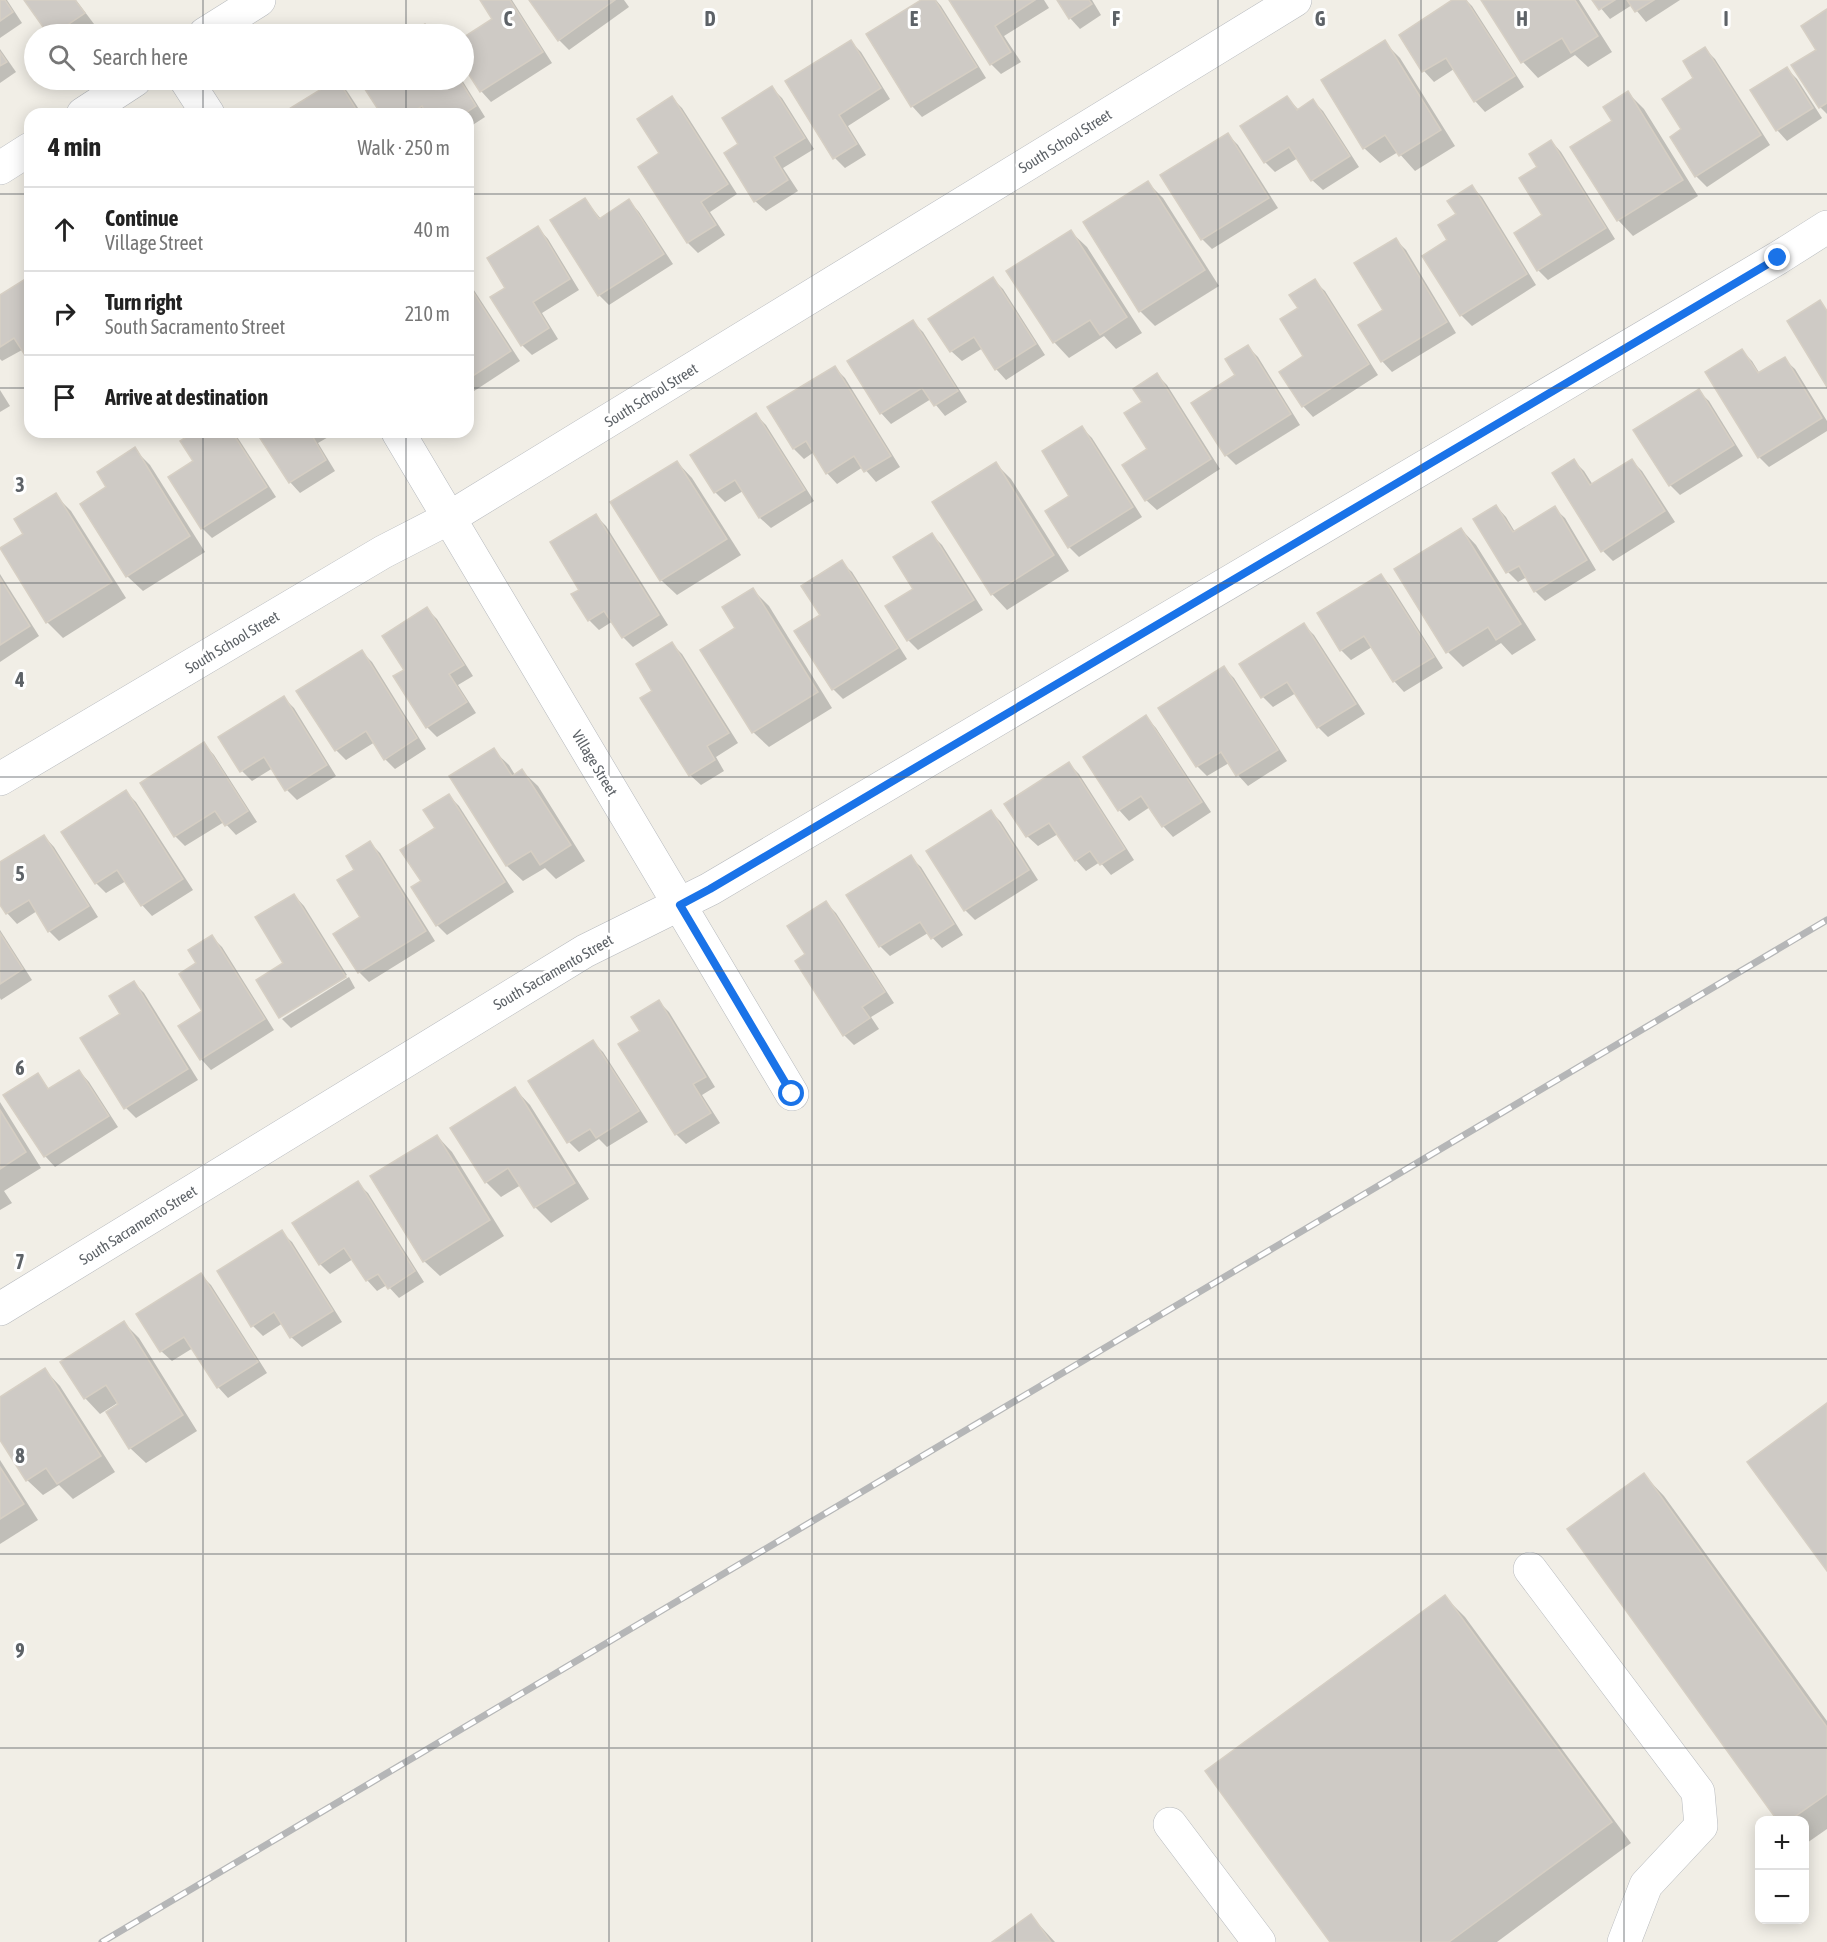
<!DOCTYPE html>
<meta charset="utf-8">
<style>
body{margin:0;font-family:"Asap Condensed",sans-serif;background:#f6f6f6;color:#222}
.controls{position:absolute;right:18px;bottom:18px;display:grid;overflow:hidden;border-radius:12px;box-shadow:0 3px 15px #0003}
.controls button{width:54px;height:54px;display:grid;place-items:center;padding:0;border:0;border-bottom:2px solid #e0e0e0;background:#fff;color:#222;font:30px sans-serif}
.stop{position:absolute;width:18px;height:18px;margin:-14px;border:4px solid #1a73e8;border-radius:50%;background:#fff}
.stop.end{background:#1a73e8;border-color:#fff;box-shadow:0 2px 6px #0008}
.list{margin:0;padding:0;list-style:none}
h2{display:flex;justify-content:space-between;align-items:center;height:78px;margin:0;padding:0 24px;font-size:26px}
h2 small{font-size:20px;font-weight:400;color:#767676}
.list li{display:grid;grid-template-columns:39px 1fr auto;gap:18px;align-items:center;box-sizing:border-box;height:84px;padding:0 24px;border-top:2px solid #e0e0e0}
.list b{display:block;font-size:22px;white-space:nowrap}
.list p{margin:0;font-size:20px;white-space:nowrap;color:#767676}
.list em{font-size:20px;font-style:normal;color:#767676}
.icon{flex:none;width:33px;height:33px;fill:none;stroke:currentColor;stroke-width:2;stroke-linecap:round;stroke-linejoin:round}
.map{position:relative;flex:none;width:1827px;height:1942px;overflow:hidden}
.search{position:absolute;background:#fff;box-shadow:0 3px 15px #0003;left:24px;top:24px;width:450px;height:66px;display:flex;align-items:center;gap:15px;box-sizing:border-box;padding:0 21px;border-radius:33px;color:#767676;font-size:22px}
.panel{position:absolute;background:#fff;box-shadow:0 3px 15px #0003;left:24px;top:108px;width:450px;height:330px;border-radius:18px}
.map>svg:first-child{display:block}
</style>
<div class="map">
<svg width="1827" height="1942" viewBox="0 0 1827 1942">
<rect width="100%" height="100%" fill="#f1eee6"/>
<g fill="#0003">
<path d="M0 0H7L22 23 0 38Z"/>
<path d="M26 0H76L94 24 78 34H50Z"/>
<path d="M482 0H512L552 63 491 102 481 91 464 64V38L494 19Z"/>
<path d="M531 0H624L629 7 569 50 559 40Z"/>
<path d="M924 0H936L941 6 986 78 922 117 912 106 868 35Z"/>
<path d="M951 0H1044L1049 8 1004 36 1021 62 1001 74 991 64Z"/>
<path d="M1059 0H1092L1101 15 1080 29 1070 18Z"/>
<path d="M1455 0H1466L1472 6 1524 87 1485 112 1475 101 1454 69 1434 82 1424 71 1401 35Z"/>
<path d="M1483 0H1579L1612 52 1588 67 1575 55 1538 78 1523 62Z"/>
<path d="M1594 0H1680L1646 22 1632 5 1610 19Z"/>
<path d="M1827 11V114L1820 107 1818 50Z"/>
<path d="M851 42 861 52 890 99 848 126 866 155 845 168 835 158 787 81Z"/>
<path d="M1384 42 1400 58 1455 146 1415 171 1398 152 1380 163 1364 148Z"/>
<path d="M0 49 16 72 0 83Z"/>
<path d="M1705 49 1715 59 1770 145 1707 187 1696 176 1672 137 1683 130 1695 78Z"/>
<path d="M1787 69 1797 79 1822 118 1787 141 1777 130Z"/>
<path d="M361 80H462L485 117 468 128V114H383Z"/>
<path d="M337 81 347 91 362 114H287Z"/>
<path d="M772 88 782 98 814 149 783 168 798 191 766 211 755 201 740 144Z"/>
<path d="M1628 93 1644 109 1698 196 1633 236 1618 220 1573 147 1615 121Z"/>
<path d="M672 98 682 108 737 194 710 212 725 235 698 253 688 243 640 167 661 154Z"/>
<path d="M1287 98 1299 110 1313 101 1323 111 1359 167 1323 190 1312 180 1298 158 1275 172 1265 162Z"/>
<path d="M1228 135 1238 145 1278 208 1212 249 1202 239Z"/>
<path d="M1551 141 1561 152 1615 239 1548 280 1538 270 1544 215 1539 167Z"/>
<path d="M1148 183 1163 198 1219 286 1155 326 1140 311Z"/>
<path d="M1472 187 1482 197 1536 285 1472 326 1461 315 1425 256 1449 241 1458 215Z"/>
<path d="M585 200 601 219 629 201 639 212 673 264 609 305 599 295Z"/>
<path d="M538 228 548 239 579 290 542 313 558 339 532 355 522 345 507 288Z"/>
<path d="M1071 232 1087 247 1142 333 1116 349 1104 336 1069 358 1054 342Z"/>
<path d="M1396 240 1406 250 1456 333 1392 372 1382 361 1385 310Z"/>
<path d="M30 278V361L22 350 2 361 0 359V297Z"/>
<path d="M993 279 1003 289 1045 355 1006 380 996 369 983 348 962 361 951 351 931 319Z"/>
<path d="M468 281 520 361 468 395Z"/>
<path d="M1314 281 1325 291 1378 375 1313 417 1303 406 1305 357 1300 308Z"/>
<path d="M913 322 923 332 967 402 945 416 931 399 891 424 881 413Z"/>
<path d="M1248 347 1258 357 1300 425 1236 465 1226 455Z"/>
<path d="M1742 351 1752 361 1760 374 1784 359 1795 369 1827 421V431L1769 467 1759 457Z"/>
<path d="M835 368 845 378 900 467 876 482 863 467 837 484 827 473 814 452 804 459 794 449 770 408Z"/>
<path d="M1157 375 1167 385 1220 469 1157 510 1146 500 1149 450 1144 402Z"/>
<path d="M0 390 10 406 0 412Z"/>
<path d="M1698 391 1709 401 1743 456 1680 495 1670 485Z"/>
<path d="M756 415 766 425 814 501 771 528 760 518 743 491 725 502 715 492Z"/>
<path d="M1082 428 1092 438 1142 517 1079 557 1069 547 1071 496Z"/>
<path d="M197 432H234L276 497 212 538 202 528 196 461Z"/>
<path d="M258 432H328L330 436 318 443 335 471 300 493 290 482Z"/>
<path d="M134 449 150 465 205 552 143 591 127 576 108 488Z"/>
<path d="M1574 461 1584 471 1593 485 1632 461 1642 471 1675 522 1613 561 1603 551Z"/>
<path d="M677 462 692 478 741 555 677 595 661 580Z"/>
<path d="M996 464 1011 479 1069 571 1007 610 992 594Z"/>
<path d="M55 495 71 511 126 598 63 638 47 622 25 534Z"/>
<path d="M1496 506 1506 517 1515 532 1554 508 1565 518 1596 570 1545 601 1535 591 1527 577 1518 582 1508 572Z"/>
<path d="M596 516 606 526 668 625 633 647 623 637 613 621 599 630 589 620 582 590Z"/>
<path d="M1461 529 1476 545 1536 640 1512 655 1501 643 1463 667 1448 652Z"/>
<path d="M932 535 942 545 983 610 918 650 908 640 915 590Z"/>
<path d="M841 562 852 572 907 659 843 699 833 689 822 616Z"/>
<path d="M0 574 39 636 0 662Z"/>
<path d="M1381 576 1391 586 1443 668 1404 692 1394 681 1372 647 1351 660 1341 650Z"/>
<path d="M753 590 769 606 832 708 769 747 753 732 737 629Z"/>
<path d="M427 609 437 619 473 676 458 685 476 713 437 737 427 727 406 671Z"/>
<path d="M1304 625 1314 635 1365 714 1328 737 1318 727 1296 693 1273 707 1263 697 1241 664Z"/>
<path d="M672 644 682 654 738 743 716 757 724 771 701 785 690 775 654 691Z"/>
<path d="M362 652 372 662 426 749 395 769 385 759 375 742 346 760 336 750Z"/>
<path d="M1224 668 1234 678 1287 761 1248 786 1238 775 1229 763 1207 776 1197 766Z"/>
<path d="M284 698 294 708 336 776 297 800 287 790 273 768 252 781 242 771 220 737Z"/>
<path d="M1146 717 1156 728 1211 812 1173 837 1163 826 1150 807 1129 821 1119 810 1085 757Z"/>
<path d="M204 744 214 755 257 822 236 835 224 822 185 846 175 836Z"/>
<path d="M493 750 509 765 515 775 522 771 538 786 585 861 556 879 545 868 523 881 507 866 451 777Z"/>
<path d="M1069 764 1079 774 1134 860 1111 875 1100 862 1086 871 1076 860 1058 834 1038 846 1027 836Z"/>
<path d="M126 792 136 802 193 890 152 916 142 905 126 881 106 893 96 883Z"/>
<path d="M449 796 459 806 514 892 447 935 437 925 423 882Z"/>
<path d="M991 812 1001 822 1038 880 975 920 965 910Z"/>
<path d="M44 836 54 847 98 917 59 941 49 931 37 911 17 924 7 913 0 902V864Z"/>
<path d="M370 843 380 853 435 941 369 982 359 972 363 917 356 870Z"/>
<path d="M910 857 921 867 963 935 942 948 928 933 890 956 880 946Z"/>
<path d="M294 895 304 906 347 975 281 1016V1018L258 980 285 964Z"/>
<path d="M826 903 836 913 894 1003 871 1017 879 1029 854 1045 844 1035 807 955Z"/>
<path d="M0 930 32 980 1 1000 0 998Z"/>
<path d="M212 937 222 947 274 1030 211 1070 201 1059 181 1027 205 1011 198 963Z"/>
<path d="M349 977 355 988 291 1028 282 1019Z"/>
<path d="M134 983 144 993 198 1080 136 1118 126 1108 122 1014Z"/>
<path d="M659 1002 669 1012 715 1087 702 1095 720 1123 686 1144 676 1134 642 1031Z"/>
<path d="M593 1042 603 1052 648 1122 607 1147 599 1139 579 1152 569 1142Z"/>
<path d="M79 1071 89 1082 118 1127 55 1167 45 1156 5 1095 37 1075 50 1090Z"/>
<path d="M515 1089 530 1105 589 1199 551 1223 535 1207 521 1185 501 1197 486 1182Z"/>
<path d="M0 1102 41 1168 4 1191 12 1203 0 1210Z"/>
<path d="M437 1136 452 1152 504 1236 440 1276 424 1261Z"/>
<path d="M357 1183 368 1193 424 1282 399 1298 387 1285 377 1291 367 1280 353 1259 330 1274 320 1264Z"/>
<path d="M281 1232 292 1242 342 1322 302 1347 291 1337 283 1323 263 1336 253 1326Z"/>
<path d="M201 1275 211 1285 267 1373 228 1398 218 1387 193 1348 172 1361 161 1351 138 1315Z"/>
<path d="M124 1323 139 1338 197 1431 146 1463 130 1448 119 1402 100 1414 85 1398Z"/>
<path d="M45 1370 60 1386 115 1472 73 1499 59 1485 43 1495 27 1480 0 1437V1399Z"/>
<path d="M0 1460 38 1520 0 1544Z"/>
<path d="M1644 1475 1664 1496 1827 1721V1829L1804 1845V1820H1779L1569 1529Z"/>
<path d="M1445 1597 1465 1617 1631 1843 1497 1942H1332Z"/>
<path d="M1031 1916 1055 1942H995Z"/>
</g>
<g fill="#cecac5" stroke="#d6cfc4" stroke-width="1.5">
<path d="M0 0H5L13 12 0 21Z"/>
<path d="M24 0H75L85 13 54 34H48Z"/>
<path d="M480 0H510L543 52 480 92 464 67V37L492 19Z"/>
<path d="M529 0H615L558 41Z"/>
<path d="M921 0H935L977 67 911 107 866 34Z"/>
<path d="M949 0H1035L995 26 1011 52 990 65Z"/>
<path d="M1057 0H1089L1092 4 1069 19Z"/>
<path d="M1452 0H1466L1515 76 1474 102 1446 58 1422 72 1399 35Z"/>
<path d="M1481 0H1575L1598 36 1571 53 1562 38 1521 63Z"/>
<path d="M1592 0H1615L1599 10Z"/>
<path d="M1627 0H1654L1635 12Z"/>
<path d="M1827 9V103L1819 108 1791 65 1816 50 1801 26Z"/>
<path d="M425 24 431 34H407Z"/>
<path d="M851 40 881 88 839 115 857 144 833 159 785 81Z"/>
<path d="M1385 40 1441 130 1399 156 1385 135 1363 149 1321 80Z"/>
<path d="M1705 47 1761 135 1695 177 1670 137 1681 129 1662 99 1693 78 1683 61Z"/>
<path d="M0 52 7 62 0 66Z"/>
<path d="M1787 67 1813 108 1776 131 1750 90Z"/>
<path d="M336 80H338L359 114H285L284 112Z"/>
<path d="M359 80H460L476 106 464 114H427L422 106 409 114H381Z"/>
<path d="M772 86 805 138 774 157 788 180 754 202 724 153 738 144 722 118Z"/>
<path d="M1628 91 1683 180 1617 221 1570 147 1612 121 1603 107Z"/>
<path d="M672 96 728 184 701 202 716 225 687 243 638 167 659 153 637 119Z"/>
<path d="M1287 96 1297 110 1313 99 1350 156 1311 181 1289 147 1264 163 1240 126Z"/>
<path d="M1228 133 1269 198 1201 240 1160 175Z"/>
<path d="M1551 140 1606 228 1537 271 1514 233 1542 215 1519 178 1537 167 1529 154Z"/>
<path d="M1148 181 1205 270 1139 312 1083 222Z"/>
<path d="M1472 185 1527 274 1460 316 1422 256 1447 240 1438 225 1456 214 1447 201Z"/>
<path d="M585 198 599 219 629 199 664 254 598 296 550 220Z"/>
<path d="M538 226 570 279 533 302 549 328 521 346 490 297 505 288 487 258Z"/>
<path d="M1071 230 1127 317 1100 335 1090 320 1053 343 1006 271Z"/>
<path d="M1396 238 1447 322 1381 362 1358 325 1383 310 1354 263Z"/>
<path d="M30 276V363L14 338 0 347V295Z"/>
<path d="M993 277 1036 344 995 370 974 337 950 352 928 319Z"/>
<path d="M1315 279 1369 364 1302 407 1279 372 1303 356 1280 319 1298 308 1289 295Z"/>
<path d="M468 284 511 351 468 379Z"/>
<path d="M1820 300 1827 311V387L1787 321Z"/>
<path d="M913 320 958 391 934 406 922 388 880 414 847 361Z"/>
<path d="M1248 345 1291 414 1225 456 1191 403 1235 375 1225 359Z"/>
<path d="M1742 349 1758 373 1785 357 1822 418 1758 458 1705 372Z"/>
<path d="M835 366 891 456 864 472 854 456 826 474 806 441 793 449 767 407Z"/>
<path d="M1157 373 1211 459 1145 501 1122 465 1147 449 1124 413 1142 402 1133 389Z"/>
<path d="M1699 389 1734 445 1669 486 1633 430Z"/>
<path d="M756 413 805 490 759 518 735 480 714 493 690 455Z"/>
<path d="M1082 426 1133 507 1068 548 1045 511 1069 496 1042 451Z"/>
<path d="M194 432H232L267 487 201 529 168 477 193 461 180 441Z"/>
<path d="M256 432H310L326 460 289 483Z"/>
<path d="M135 447 190 536 126 577 80 504 106 487 97 472Z"/>
<path d="M1574 459 1590 485 1632 459 1665 511 1601 552 1552 473Z"/>
<path d="M677 461 727 539 660 581 610 502Z"/>
<path d="M996 462 1054 555 991 595 932 502Z"/>
<path d="M56 493 112 582 46 623 0 548 23 534 14 519Z"/>
<path d="M1496 505 1513 532 1555 506 1587 560 1534 592 1519 566 1506 573 1473 519Z"/>
<path d="M596 514 659 615 622 638 604 611 588 621 571 594 579 590 550 542Z"/>
<path d="M1461 528 1521 624 1496 640 1488 627 1446 653 1394 569Z"/>
<path d="M932 533 974 600 907 641 885 606 913 589 893 557Z"/>
<path d="M842 560 898 648 832 690 794 631 820 615 801 586Z"/>
<path d="M1381 574 1434 657 1393 682 1364 636 1340 651 1317 613Z"/>
<path d="M0 578 30 626 0 645Z"/>
<path d="M753 588 818 692 752 733 700 650 735 628 722 607Z"/>
<path d="M427 607 464 665 449 674 467 702 426 728 393 676 404 670 382 636Z"/>
<path d="M1304 623 1356 704 1317 728 1287 682 1261 698 1239 664Z"/>
<path d="M672 642 729 733 707 746 715 760 689 776 640 698 652 691 636 664Z"/>
<path d="M362 650 417 738 384 760 366 731 335 751 296 691Z"/>
<path d="M1224 666 1278 750 1236 776 1221 752 1196 767 1158 708Z"/>
<path d="M284 696 327 765 285 791 264 757 240 772 218 737Z"/>
<path d="M1146 715 1202 802 1162 827 1141 796 1118 811 1083 757Z"/>
<path d="M204 742 248 811 225 826 215 811 174 837 140 783Z"/>
<path d="M494 748 512 776 522 769 571 845 540 865 531 851 506 866 449 776Z"/>
<path d="M1069 762 1125 849 1100 865 1090 851 1075 861 1049 823 1026 837 1004 804Z"/>
<path d="M126 790 183 879 141 906 117 870 95 884 61 832Z"/>
<path d="M449 794 505 882 436 926 411 887 421 881 400 850 435 828 423 810Z"/>
<path d="M991 810 1029 870 964 911 926 851Z"/>
<path d="M44 835 89 906 48 932 29 900 6 914 0 905V862Z"/>
<path d="M370 841 426 931 358 973 333 934 360 917 337 880 354 870 346 856Z"/>
<path d="M911 855 954 924 931 939 920 922 879 947 846 895Z"/>
<path d="M294 894 346 977 279 1018 256 980 283 963 255 917Z"/>
<path d="M826 901 885 992 862 1007 870 1018 843 1036 795 961 805 954 787 926Z"/>
<path d="M0 933 23 969 0 984Z"/>
<path d="M212 935 265 1019 200 1060 178 1026 202 1011 179 974 196 963 188 950Z"/>
<path d="M134 981 188 1069 124 1109 80 1038 120 1014 109 996Z"/>
<path d="M659 1000 706 1077 693 1084 711 1113 675 1135 618 1044 640 1031 631 1017Z"/>
<path d="M593 1040 639 1111 596 1138 590 1129 567 1143 528 1081Z"/>
<path d="M79 1070 109 1116 44 1157 3 1095 38 1073 48 1089Z"/>
<path d="M515 1087 575 1183 534 1208 508 1168 485 1183 450 1128Z"/>
<path d="M0 1110 26 1152 0 1169Z"/>
<path d="M437 1135 490 1220 423 1262 370 1176Z"/>
<path d="M358 1181 415 1271 388 1289 378 1274 366 1281 344 1248 319 1265 292 1223Z"/>
<path d="M282 1230 333 1311 290 1338 274 1312 251 1327 217 1271Z"/>
<path d="M201 1273 258 1362 217 1388 184 1337 160 1352 136 1314Z"/>
<path d="M124 1321 183 1415 129 1449 106 1412 118 1404 106 1385 84 1399 60 1362Z"/>
<path d="M45 1368 101 1456 57 1484 46 1468 26 1481 0 1440V1397Z"/>
<path d="M1827 1403V1571L1747 1462Z"/>
<path d="M0 1467 24 1504 0 1519Z"/>
<path d="M1644 1473 1827 1727V1794L1790 1820H1777L1567 1529Z"/>
<path d="M1445 1595 1612 1822 1449 1942H1330L1205 1771Z"/>
<path d="M1031 1914 1051 1942H992Z"/>
</g>
<g fill="none" stroke-linecap="round" stroke-linejoin="round">
<defs>
<g id="minor">
<path d="M205 34 259 0"/>
<path d="M186 80 208 114"/>
<path d="M83 114 135 80"/>
<path d="M0 168 30 149"/>
<path d="M398 432 792 1094"/>
<path d="M0 779 383 552 449 518 1295 0"/>
<path d="M0 1309 585 951 710 889 1778 258 1827 227"/>
<path d="M1530 1569 1698 1792 1701 1826 1646 1885 1624 1942"/>
<path d="M1170 1824 1259 1942"/>
</g>
</defs>
<use href="#minor" stroke="#b6b9bd" stroke-width="34"/>
<use href="#minor" stroke="#fff" stroke-width="33"/>
<defs>
<path id="rail" d="M102 1942 1827 920"/>
</defs>
<use href="#rail" stroke="#b5b6b7" stroke-width="7"/>
<use href="#rail" stroke="#fff" stroke-width="4.5" stroke-dasharray="14" stroke-linecap="butt"/>
</g>
<g fill="none" stroke-linecap="round" stroke-linejoin="round">
<path stroke="#1a73e8" stroke-width="8" d="M792 1094 680 905 710 889 1778 258"/>
</g>
<path fill="none" stroke="#5d6267" stroke-width="1.5" stroke-opacity="0.55" d="M203 0V34M406 0V34M609 0V1942M812 0V1942M1015 0V1942M1218 0V1942M1421 0V1942M1624 0V1942M203 80V114M406 80V114M0 194H30M468 194H1827M0 388H30M468 388H1827M203 432V1942M406 432V1942M0 583H1827M0 777H1827M0 971H1827M0 1165H1827M0 1359H1827M0 1554H1827M0 1748H1827"/>
<g text-anchor="middle" dominant-baseline="central" stroke-width="6" stroke-linejoin="round" paint-order="stroke">
<g font-size="15" fill="#5d6267" stroke="#fff">
<text transform="translate(1065 141) rotate(-32)">South School Street</text>
<text transform="translate(651 395) rotate(-32)">South School Street</text>
<text transform="translate(232 642) rotate(-31)">South School Street</text>
<text transform="translate(595 763) rotate(59)">Village Street</text>
<text transform="translate(553 972) rotate(-30)">South Sacramento Street</text>
<text transform="translate(138 1225) rotate(-32)">South Sacramento Street</text>
</g>
</g>
<g font-size="20" text-anchor="middle" font-weight="bold" fill="#5d6267" stroke="#fff" stroke-width="6" stroke-linejoin="round" paint-order="stroke">
<text x="508" y="26">C</text>
<text x="710" y="26">D</text>
<text x="914" y="26">E</text>
<text x="1116" y="26">F</text>
<text x="1320" y="26">G</text>
<text x="1522" y="26">H</text>
<text x="1726" y="26">I</text>
<text x="20" y="492">3</text>
<text x="20" y="687">4</text>
<text x="20" y="881">5</text>
<text x="20" y="1075">6</text>
<text x="20" y="1269">7</text>
<text x="20" y="1463">8</text>
<text x="20" y="1658">9</text>
</g>
</svg>
<div class="controls">
<button>+</button>
<button>−</button>
</div>
<div class="stop" style="left:792px;top:1094px"></div>
<div class="stop end" style="left:1778px;top:258px"></div>
<div class="search"><svg class="icon" aria-label="search" viewBox="0 0 24 24"><circle cx="10" cy="10" r="6"/><path d="M15 15l6 6"/></svg>Search here</div>
<section class="panel">
<h2>4 min<small>Walk · 250 m</small></h2>
<ul class="list">
<li><svg class="icon" aria-label="ahead" viewBox="0 0 24 24"><path d="M12 20V5M6 11l6-6 6 6"/></svg><div><b>Continue</b><p>Village Street</p></div><em>40 m</em></li>
<li><svg class="icon" aria-label="right" viewBox="0 0 24 24"><path d="M7 20v-9h11M14 6l5 5-5 5"/></svg><div><b>Turn right</b><p>South Sacramento Street</p></div><em>210 m</em></li>
<li><svg class="icon" aria-label="arrive" viewBox="0 0 24 24"><path d="M6 21V4h12l-3 4 3 4H6"/></svg><div><b>Arrive at destination</b></div></li>
</ul>
</section>
</div>
